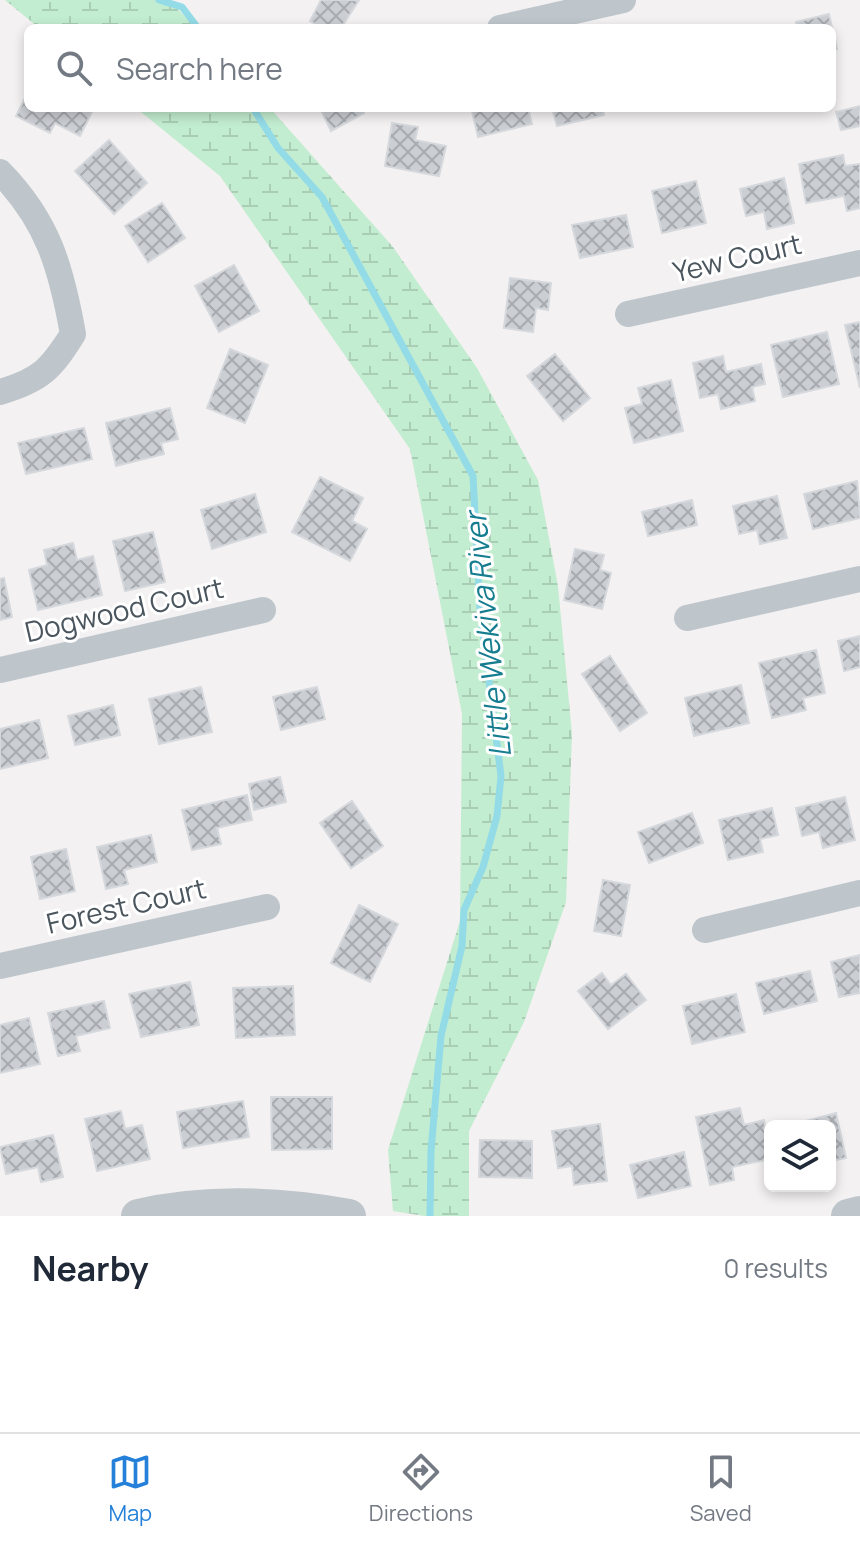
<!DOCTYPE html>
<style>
body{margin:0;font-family:Manrope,sans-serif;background:#f6f6f7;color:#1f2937}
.controls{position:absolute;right:24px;bottom:24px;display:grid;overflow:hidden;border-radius:12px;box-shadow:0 4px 12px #0003}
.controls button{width:72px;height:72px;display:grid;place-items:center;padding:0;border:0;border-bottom:2px solid #e0e1e3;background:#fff;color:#1f2937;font:40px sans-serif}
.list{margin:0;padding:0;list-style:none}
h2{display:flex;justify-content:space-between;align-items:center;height:104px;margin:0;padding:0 32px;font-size:34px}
h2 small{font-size:26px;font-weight:400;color:#747a83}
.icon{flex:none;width:44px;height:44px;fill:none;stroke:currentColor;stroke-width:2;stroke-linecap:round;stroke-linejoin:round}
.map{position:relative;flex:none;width:860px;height:1216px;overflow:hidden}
.search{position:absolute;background:#fff;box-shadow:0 4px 12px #0003;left:24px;right:24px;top:24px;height:88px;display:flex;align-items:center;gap:20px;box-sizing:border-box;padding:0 28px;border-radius:12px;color:#747a83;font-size:30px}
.sheet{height:216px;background:#fff}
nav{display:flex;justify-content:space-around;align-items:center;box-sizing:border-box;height:112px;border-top:2px solid #e0e1e3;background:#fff;font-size:22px;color:#747a83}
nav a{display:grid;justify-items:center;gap:4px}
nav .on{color:#2580d9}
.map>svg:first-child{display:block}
</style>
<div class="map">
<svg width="860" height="1216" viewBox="0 0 860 1216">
<defs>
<pattern id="wetland-marsh" width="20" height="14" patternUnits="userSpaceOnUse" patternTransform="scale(2)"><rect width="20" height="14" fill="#c3edd0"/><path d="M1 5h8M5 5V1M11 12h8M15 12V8" fill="none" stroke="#a9cdb5"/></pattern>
<pattern id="building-cross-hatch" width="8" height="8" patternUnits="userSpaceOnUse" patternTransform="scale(2)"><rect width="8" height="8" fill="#cbced3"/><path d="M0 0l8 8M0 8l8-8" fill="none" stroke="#a7aaae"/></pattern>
</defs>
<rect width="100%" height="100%" fill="#f3f1f1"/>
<g fill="url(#wetland-marsh)">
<path d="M5 0H169L196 28H39Z"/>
<path d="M136 108H270L393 247 477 368 538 480 558 586 572 734 566 902 524 1022 469 1131V1216H425L393 1211 388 1150 460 921 462 714 410 449 220 176Z"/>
</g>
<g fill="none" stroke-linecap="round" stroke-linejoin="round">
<g stroke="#93dbe7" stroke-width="7">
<path d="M159 0 182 7 198 28"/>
<path d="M253 108 278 148 322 197 473 476 480 609 501 776 497 816 483 867 464 910 462 946 441 1036 431 1151 430 1216"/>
</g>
</g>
<g fill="url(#building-cross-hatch)" stroke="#d5d8dc" stroke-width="2">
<path d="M321 0H359L341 28H322L310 21Z"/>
<path d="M829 14 837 49 832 50V28H797L796 22Z"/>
<path d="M28 92V108H94L80 136 55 123 50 133 16 116Z"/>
<path d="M860 106V126L841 130 836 112Z"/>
<path d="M320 108H361L364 113 331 131Z"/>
<path d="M485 108H528L532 124 478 137 472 111Z"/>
<path d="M552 108H602L604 115 557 126Z"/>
<path d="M392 123 418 127 415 140 446 146 439 176 385 166Z"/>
<path d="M109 140 147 183 114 214 75 171Z"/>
<path d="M843 155 845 166 860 164V208L847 211 844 196 806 203 799 164Z"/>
<path d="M784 178 794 223 767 229 764 212 746 216 740 189Z"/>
<path d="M696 181 706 223 662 233 652 191Z"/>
<path d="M162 203 185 238 148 262 125 226Z"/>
<path d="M626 215 633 247 580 258 572 225Z"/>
<path d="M234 265 259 311 219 332 195 286Z"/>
<path d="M510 278 551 283 548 310 536 308 533 332 504 328Z"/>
<path d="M860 322V388L845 325Z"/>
<path d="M827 332 839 384 783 397 771 345Z"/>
<path d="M230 349 268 365 245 423 207 408Z"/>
<path d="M555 354 590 398 563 421 527 376Z"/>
<path d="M723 356 726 372 761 364 765 384 752 387 755 401 721 409 718 394 700 398 693 363Z"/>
<path d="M671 380 683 431 634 443 625 408 642 404 638 388Z"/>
<path d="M170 408 178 439 161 443 164 454 116 466 106 423Z"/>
<path d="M84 428 92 459 26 474 18 443Z"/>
<path d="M320 477 363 498 352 521 367 529 350 561 292 532Z"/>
<path d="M857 481 860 518 813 529 804 494Z"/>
<path d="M255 494 266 532 212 549 201 510Z"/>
<path d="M777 496 787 538 760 544 757 530 739 534 733 506Z"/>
<path d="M692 500 697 525 648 536 642 512Z"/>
<path d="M153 532 165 582 125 591 113 541Z"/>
<path d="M73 543 77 560 93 556 102 595 38 610 29 570 47 565 44 550Z"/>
<path d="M575 549 604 555 600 570 611 573 602 609 564 600Z"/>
<path d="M4 578 12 617 0 620V579Z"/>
<path d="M860 636V667L844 671 838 641Z"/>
<path d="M816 650 825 693 803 698 806 710 772 718 759 663Z"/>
<path d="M610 656 647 713 620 731 582 674Z"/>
<path d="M741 685 749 723 694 736 685 698Z"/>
<path d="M201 687 212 732 159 744 149 699Z"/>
<path d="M317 687 325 719 281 730 273 697Z"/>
<path d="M113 705 120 735 75 745 68 716Z"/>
<path d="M39 720 48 758 0 769V729Z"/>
<path d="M280 777 286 802 254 810 249 784Z"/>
<path d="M247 795 252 820 217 828 221 844 192 850 182 810Z"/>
<path d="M845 797 855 840 823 848 819 832 802 836 796 808Z"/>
<path d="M352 801 383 846 351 868 320 823Z"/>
<path d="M772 808 778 835 760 839 763 852 728 860 719 820Z"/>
<path d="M692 813 703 843 649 863 638 832Z"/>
<path d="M151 835 157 862 124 870 128 884 106 889 97 847Z"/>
<path d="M66 849 75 891 40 899 31 857Z"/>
<path d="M603 880 630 885 621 936 594 931Z"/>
<path d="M359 905 398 924 370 982 331 963Z"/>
<path d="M860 955V993L839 997 831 962Z"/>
<path d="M810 971 817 1001 764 1014 756 983Z"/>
<path d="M602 973 611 985 626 974 646 1000 608 1029 578 991Z"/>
<path d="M190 982 199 1025 141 1037 129 994Z"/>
<path d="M293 986 295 1035 236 1038 233 988Z"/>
<path d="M736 994 745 1032 692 1044 683 1006Z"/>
<path d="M104 1001 110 1028 76 1036 80 1051 58 1056 48 1013Z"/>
<path d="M29 1018 40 1064 0 1073V1025Z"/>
<path d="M271 1097H332V1149L272 1150Z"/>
<path d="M243 1101 249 1137 183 1148 177 1112Z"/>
<path d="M740 1108 744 1125 764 1120 770 1159 732 1167 734 1180 710 1185 696 1117Z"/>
<path d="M121 1111 125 1129 142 1125 150 1159 97 1171 85 1119Z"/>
<path d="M836 1113 846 1158 830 1161V1126H787Z"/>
<path d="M600 1124 607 1181 574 1185 572 1166 558 1168 552 1131Z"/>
<path d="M53 1135 63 1177 41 1182 38 1167 6 1174 0 1147Z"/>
<path d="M480 1140 532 1141V1178L479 1177Z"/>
<path d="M684 1152 691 1186 638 1198 630 1165Z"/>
</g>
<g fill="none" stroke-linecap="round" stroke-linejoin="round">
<g stroke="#bec6cc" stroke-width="26">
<path d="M500 28 623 0"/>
<path d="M0 172C48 221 61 267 73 334 51 369 41 380 0 392"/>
<path d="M628 314 860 263"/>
<path d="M687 618 860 579"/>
<path d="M0 670 263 610"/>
<path d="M705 930 860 893"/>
<path d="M0 966 267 907"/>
</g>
<g stroke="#bec6cc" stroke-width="34">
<path d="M138 1216C208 1200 278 1203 349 1216"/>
<path d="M848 1216 860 1213"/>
</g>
</g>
<g text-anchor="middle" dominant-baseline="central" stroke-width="6" stroke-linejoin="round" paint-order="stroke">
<g font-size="28" fill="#4a555d" stroke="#fff">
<text transform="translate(737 257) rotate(-13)">Yew Court</text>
<text transform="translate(124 609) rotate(-13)">Dogwood Court</text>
<text transform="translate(126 905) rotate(-13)">Forest Court</text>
</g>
<g font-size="30" font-style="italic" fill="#157d8f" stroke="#fff">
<text transform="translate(487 635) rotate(-96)">Little Wekiva River</text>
</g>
</g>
</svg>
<div class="controls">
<button><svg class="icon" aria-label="layers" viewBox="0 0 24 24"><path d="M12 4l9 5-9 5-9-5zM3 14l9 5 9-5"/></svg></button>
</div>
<div class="search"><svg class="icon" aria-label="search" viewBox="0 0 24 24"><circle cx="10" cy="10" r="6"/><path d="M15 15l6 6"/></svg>Search here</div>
</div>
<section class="sheet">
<h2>Nearby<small>0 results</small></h2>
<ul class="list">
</ul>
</section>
<nav>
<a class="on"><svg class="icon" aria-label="map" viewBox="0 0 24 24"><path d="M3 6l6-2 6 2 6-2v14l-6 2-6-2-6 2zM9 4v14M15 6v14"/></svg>Map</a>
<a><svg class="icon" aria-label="directions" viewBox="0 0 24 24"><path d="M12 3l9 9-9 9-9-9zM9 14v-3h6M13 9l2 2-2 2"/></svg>Directions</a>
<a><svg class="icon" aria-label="saved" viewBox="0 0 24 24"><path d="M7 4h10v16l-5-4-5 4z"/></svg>Saved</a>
</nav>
